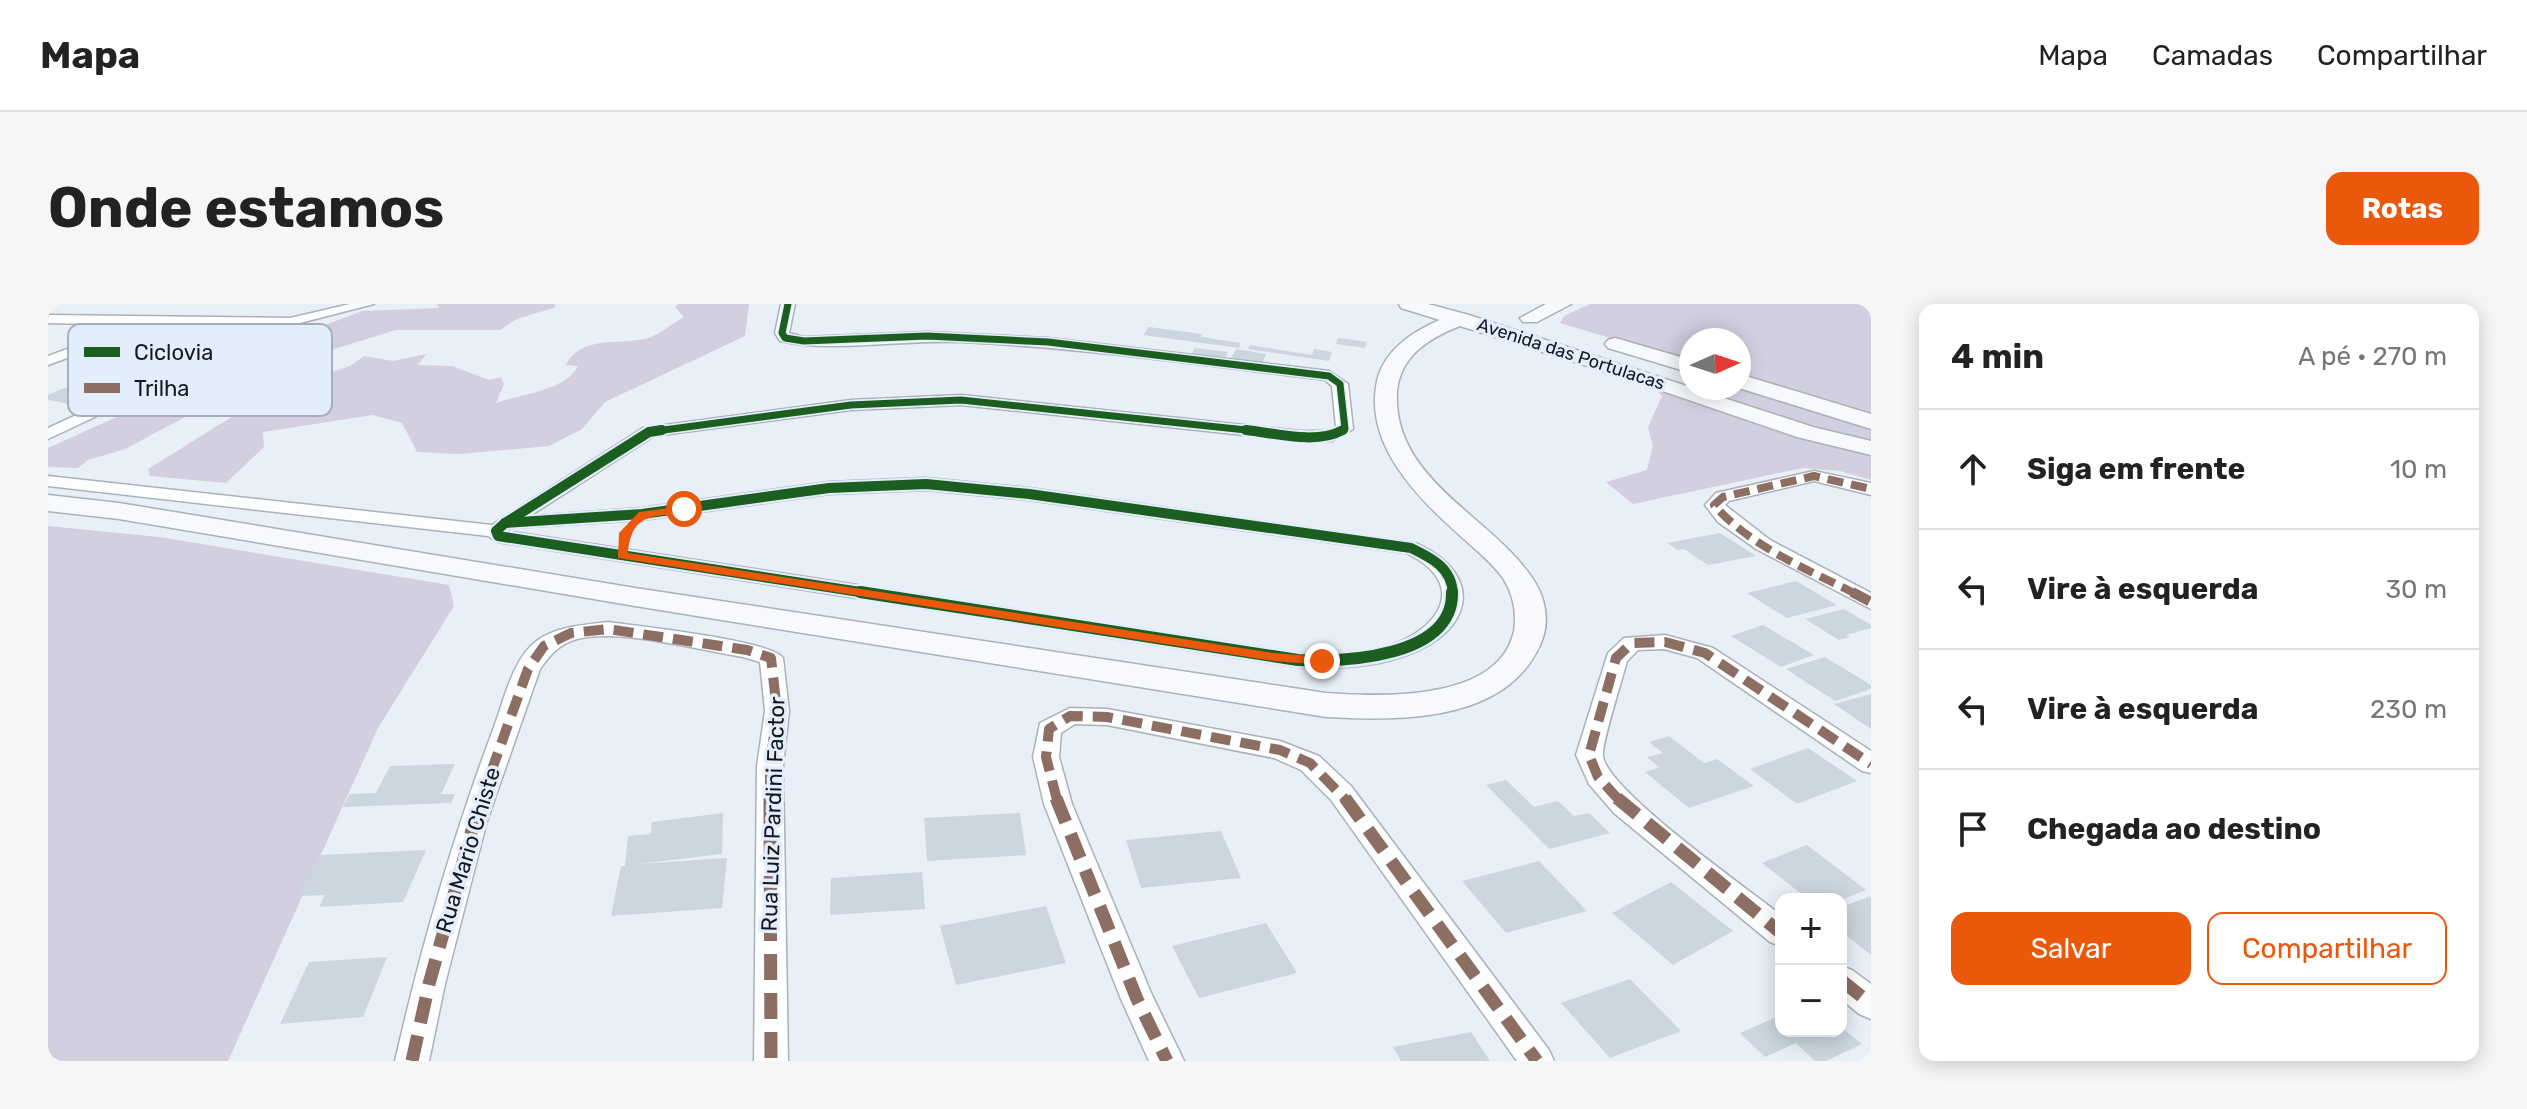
<!DOCTYPE html>
<html lang="pt">
<meta charset="utf-8">
<style>
body{margin:0;font-family:Rubik,sans-serif;background:#f6f6f6;color:#222}
.controls{position:absolute;right:24px;bottom:24px;display:grid;overflow:hidden;border-radius:16px;box-shadow:0 4px 20px #0003}
.controls button{width:72px;height:72px;display:grid;place-items:center;padding:0;border:0;border-bottom:2px solid #e0e0e0;background:#fff;color:#222;font:40px sans-serif}
.compass{position:absolute;left:1631px;top:24px;width:72px;height:72px;border-radius:50%;background:#fff;box-shadow:0 4px 20px #0003;rotate:87deg}
.stop{position:absolute;width:24px;height:24px;margin:-18px;border:6px solid #ea580c;border-radius:50%;background:#fff}
.stop.end{background:#ea580c;border-color:#fff;box-shadow:0 2px 8px #0008}
.list{margin:0;padding:0;list-style:none}
h2{display:flex;justify-content:space-between;align-items:center;height:104px;margin:0;padding:0 32px;font-size:34px}
h2 small{font-size:26px;font-weight:400;color:#767676}
.list li{display:grid;grid-template-columns:52px 1fr auto;gap:24px;align-items:center;box-sizing:border-box;height:120px;padding:0 32px;border-top:2px solid #e0e0e0}
.list b{display:block;font-size:30px;white-space:nowrap}
.list em{font-size:26px;font-style:normal;color:#767676}
.actions{display:flex;gap:16px;padding:24px 32px}
.actions a{flex:1;padding:18px 0;border:2px solid #ea580c;border-radius:16px;text-align:center;font-size:28px;color:#ea580c}
.actions .main{background:#ea580c;color:#fff}
.icon{flex:none;width:44px;height:44px;fill:none;stroke:currentColor;stroke-width:2;stroke-linecap:round;stroke-linejoin:round}
.map{position:relative;flex:none;width:1823px;height:757px;overflow:hidden;border-radius:16px}
header{display:flex;align-items:center;gap:48px;box-sizing:border-box;height:112px;padding:0 40px;background:#fff;border-bottom:2px solid #e0e0e0}
header strong{font-size:38px}
nav{display:flex;gap:44px;margin-inline-start:auto;font-size:28px}
.intro{display:flex;align-items:center;justify-content:space-between;box-sizing:border-box;height:192px;padding:0 48px}
h1{margin:0;font-size:56px}
.button{padding:20px 36px;border-radius:16px;background:#ea580c;color:#fff;font-size:28px;font-weight:700}
main{display:flex;gap:48px;padding:0 48px}
aside{flex:1;background:#fff;border-radius:16px;box-shadow:0 4px 20px #0003}
.map>svg:first-child{display:block}
</style>
<header>
<strong>Mapa</strong>
<nav><a>Mapa</a><a>Camadas</a><a>Compartilhar</a></nav>
</header>
<div class="intro"><h1>Onde estamos</h1><a class="button">Rotas</a></div>
<main>
<div class="map">
<svg width="1823" height="757" viewBox="0 0 1823 757">
<rect width="100%" height="100%" fill="#e9eff7"/>
<g fill="#d3cee0">
<path d="M389 0H506L508 3 469 15 452 26H348L270 50 205 75 194 88 141 111 77 145 40 156 30 164 0 163V144L251 31 314 7 391 4Z"/>
<path d="M630 0H701L697 32 557 98 534 125 501 142 411 150 369 148 354 119 325 111 215 128 216 143 178 179 102 172 100 165 224 88 302 62 316 52 345 57 378 50 370 61 404 62 441 76 453 73 456 80 448 99C472 90 518 87 530 62L518 61C533 31 569 41 597 35 610 32 624 20 636 13L627 3Z"/>
<path d="M1542 0H1823V114L1691 73V36H1643V58L1512 19 1516 12Z"/>
<path d="M1666 84H1691L1823 125V140C1773 129 1706 116 1666 84Z"/>
<path d="M1607 86 1823 152V176L1792 167 1755 164 1585 200 1558 178 1599 166 1605 142 1600 123 1614 92Z"/>
<path d="M0 222 111 233 401 281 406 302 330 424 180 757H0Z"/>
</g>
<g fill="#cbd6de">
<path d="M1101 23 1154 30 1153 33 1193 39 1191 44 1095 31Z"/>
<path d="M1290 34 1319 38 1317 44 1288 40Z"/>
<path d="M1202 41 1264 51 1266 45 1284 48 1281 57 1200 45Z"/>
<path d="M1147 44 1180 48 1176 58 1142 53Z"/>
<path d="M1188 45 1218 50 1213 61 1182 56Z"/>
<path d="M16 84 47 88 22 100 0 96V91Z"/>
<path d="M1672 229 1708 252 1660 261 1636 245 1630 246 1619 239Z"/>
<path d="M1748 277 1789 301 1739 314 1699 289Z"/>
<path d="M1796 305 1823 321V324L1798 331 1802 333 1791 336 1757 315Z"/>
<path d="M1715 321 1766 351 1733 363 1683 332Z"/>
<path d="M1777 353 1823 381V385L1787 397 1738 365Z"/>
<path d="M1823 390V425L1786 400Z"/>
<path d="M1621 432 1656 459 1669 455 1706 482 1641 504 1597 468 1611 463 1599 453 1615 449 1601 438Z"/>
<path d="M1760 444 1809 477 1749 500 1702 465Z"/>
<path d="M407 460 393 490H407L403 499 295 503 302 490 328 489 342 462Z"/>
<path d="M1458 476 1486 503 1510 497 1526 512 1541 509 1562 529 1501 545 1438 481Z"/>
<path d="M675 509 674 550 590 560 679 554 674 604 563 612 573 562H577L580 532 603 530 604 518Z"/>
<path d="M972 509 978 551 879 557 876 514Z"/>
<path d="M1173 527 1193 574 1093 584 1078 536Z"/>
<path d="M1759 541 1818 586 1793 596 1760 595 1714 559Z"/>
<path d="M378 546 355 598 271 603 277 591 251 592 273 551Z"/>
<path d="M1491 557 1539 607 1458 629 1414 577Z"/>
<path d="M874 568 877 605 782 611 783 574Z"/>
<path d="M1623 578 1685 627 1625 661 1564 609Z"/>
<path d="M1823 592V651L1793 627V603Z"/>
<path d="M998 602 1018 659 908 681 892 622Z"/>
<path d="M1218 619 1249 669 1151 694 1124 642Z"/>
<path d="M339 653 315 713 232 720 261 658Z"/>
<path d="M1582 675 1633 727 1562 754 1513 699Z"/>
<path d="M1733 711V727H1793V723L1814 740 1778 757H1767L1748 739 1717 753 1692 729Z"/>
<path d="M1423 728 1442 757H1353L1345 743Z"/>
</g>
<g fill="none" stroke-linecap="round" stroke-linejoin="round">
<defs>
<g id="street">
<path d="M302 0H326L240 22 0 135V124L226 21H109L0 61V52L84 21 0 19V11L242 14Z"/>
<path d="M733 0H747L741 29 756 33 879 28 1000 34 1281 67 1300 80 1305 125 1284 137H1252L913 101 803 106 606 132 482 212 594 204 781 178 878 174 981 184 1370 240C1438 272 1424 328 1359 351 1324 364 1287 365 1250 363L450 238 440 232 0 182V172L444 221 595 124 803 96 913 91 1252 127H1281L1288 123 1284 82 1277 76C1156 61 1035 44 914 38 859 35 783 49 732 37L727 29ZM878 186 981 196 1358 249C1423 280 1391 328 1336 343 1308 351 1279 350 1250 349L459 227 462 224 594 216 781 190Z"/>
<path d="M1766 167 1823 179V191L1766 177 1681 197 1677 201 1722 236 1823 289V305L1708 245 1670 218 1657 201 1668 189Z"/>
<path d="M560 318C588 322 723 336 735 354L741 407 735 462 740 757H706L709 462 717 407 712 358 695 353C651 346 570 324 529 335 511 340 502 351 492 365L439 517 397 680 381 757H347C373 643 405 532 446 423 456 396 465 353 490 336 510 322 536 321 560 318Z"/>
<path d="M1617 331 1665 344 1823 447V469L1814 467 1649 354 1616 345 1590 346 1579 357C1575 373 1553 441 1555 452 1559 486 1700 585 1733 611V642L1722 638 1566 509 1541 480 1528 451 1560 349 1576 334Z"/>
<path d="M1022 404 1059 405 1232 437 1271 452 1303 482 1501 746 1506 757H1469L1283 496 1253 466 1226 454 1059 421 1027 420 1013 429 1011 453 1024 500 1104 691 1136 757H1101L1073 695 996 500 985 453 992 419Z"/>
<path d="M1793 662 1804 666 1823 680V715L1811 710 1793 695Z"/>
</g>
<g id="secondary">
<path d="M1351 0H1380L1421 11 1765 123 1823 137V151L1749 133 1571 72 1412 22C1381 34 1352 52 1349 88 1344 178 1449 214 1488 280 1501 303 1501 327 1488 349 1450 419 1347 417 1278 413L587 302 71 215 0 207V191L71 199 587 284 1278 389C1332 393 1451 398 1466 327 1469 308 1465 290 1455 274 1442 256 1423 242 1407 227 1367 191 1319 141 1328 83 1332 49 1363 28 1392 16L1353 4Z"/>
<path d="M1498 0H1523L1489 18H1475L1472 14Z"/>
<path d="M1567 34 1643 56V69L1560 44 1557 40 1560 36Z"/>
<path d="M1691 70 1823 110V125L1691 84Z"/>
</g>
</defs>
<use href="#street" stroke="#abb1b8" stroke-width="3"/>
<use href="#secondary" stroke="#abb1b8" stroke-width="3"/>
<use href="#street" fill="#fcfdfe" fill-rule="evenodd"/>
<use href="#secondary" fill="#f8f9fc" fill-rule="evenodd"/>
<path stroke="#8d6e63" stroke-width="8" stroke-dasharray="16 8" stroke-linecap="butt" d="M1808 290C1759 265 1703 243 1666 201L1675 193 1766 172 1823 185"/>
<g stroke="#8d6e63" stroke-width="10" stroke-dasharray="20 10" stroke-linecap="butt">
<path d="M1804 288 1823 298"/>
<path d="M433 496 480 365 496 342 523 329 560 325 699 346 723 354 729 407 722 462V496"/>
<path d="M1009 496 998 453 1001 425 1022 412 1059 413 1232 446 1262 459 1298 496"/>
<path d="M1571 496 1550 473 1541 451 1568 354 1584 339 1617 338 1657 349 1823 460"/>
</g>
<g stroke="#8d6e63" stroke-width="13" stroke-dasharray="26 13" stroke-linecap="butt">
<path d="M722 494 723 757"/>
<path d="M1008 494 1089 695 1119 757"/>
<path d="M1297 494 1489 757"/>
<path d="M1569 494 1733 629"/>
<path d="M1793 676 1823 700"/>
<path d="M364 757 381 680 433 494"/>
</g>
<defs>
<g id="cycleway-far2">
<path d="M740 0 734 29 737 34 756 37 879 32 1000 38 1281 72 1292 80 1297 125 1291 128"/>
<path d="M601 128 803 101 913 96 1217 128"/>
</g>
<g id="cycleway-far1">
<path d="M1198 126C1227 129 1268 141 1295 126"/>
<path d="M457 219 448 227 450 232 825 290"/>
<path d="M457 219 601 128 614 126"/>
<path d="M457 219 594 210 781 184 878 180 981 190 1363 244C1384 254 1404 264 1405 290"/>
</g>
<path id="cycleway" d="M812 288 1250 356C1295 358 1406 354 1404 288"/>
</defs>
<use href="#cycleway-far2" stroke="#e3eefd" stroke-width="10"/>
<use href="#cycleway-far1" stroke="#e3eefd" stroke-width="14"/>
<use href="#cycleway" stroke="#e3eefd" stroke-width="17"/>
<use href="#cycleway-far2" stroke="#1b5e20" stroke-width="7"/>
<use href="#cycleway-far1" stroke="#1b5e20" stroke-width="10"/>
<use href="#cycleway" stroke="#1b5e20" stroke-width="12"/>
</g>
<path fill="#ea580c" d="M636 202 639 203V208C606 214 584 207 580 249L1226 349 1274 353 1280 357 1274 361 1226 357 570 254 571 229 591 208Z"/>
<g text-anchor="middle" dominant-baseline="central" stroke-width="7" stroke-linejoin="round" paint-order="stroke">
<g font-size="18" fill="#14181e" stroke="#e3eefd">
<text transform="translate(1523 50) rotate(18)">Avenida das Portulacas</text>
</g>
<g font-size="22" fill="#14181e" stroke="#e3eefd">
<text transform="translate(725 510) rotate(-88)">Rua Luiz Pardini Factor</text>
<text transform="translate(420 546) rotate(-73)">Rua Mario Chiste</text>
</g>
</g>
<rect x="20" y="20" width="264" height="92" rx="12" fill="#e3eefd" stroke="#a5aeba" stroke-width="2"/>
<rect x="36" y="43" width="36" height="10" fill="#1b5e20"/>
<rect x="36" y="79" width="36" height="10" fill="#8d6e63"/>
<g font-size="22" fill="#14181e">
<text x="86" y="56">Ciclovia</text>
<text x="86" y="92">Trilha</text>
</g>
</svg>
<div class="controls">
<button>+</button>
<button>−</button>
</div>
<svg class="compass" viewBox="-18 -18 36 36"><path d="M0-13l5 13h-10z" fill="#e53935"/><path d="M0 13l5-13h-10z" fill="#767676"/></svg>
<div class="stop" style="left:636px;top:205px"></div>
<div class="stop end" style="left:1274px;top:357px"></div>
</div>
<aside>
<h2>4 min<small>A pé · 270 m</small></h2>
<ul class="list">
<li><svg class="icon" aria-label="ahead" viewBox="0 0 24 24"><path d="M12 20V5M6 11l6-6 6 6"/></svg><div><b>Siga em frente</b></div><em>10 m</em></li>
<li><svg class="icon" aria-label="left" viewBox="0 0 24 24"><path d="M17 20v-9H6M10 6l-5 5 5 5"/></svg><div><b>Vire à esquerda</b></div><em>30 m</em></li>
<li><svg class="icon" aria-label="left" viewBox="0 0 24 24"><path d="M17 20v-9H6M10 6l-5 5 5 5"/></svg><div><b>Vire à esquerda</b></div><em>230 m</em></li>
<li><svg class="icon" aria-label="arrive" viewBox="0 0 24 24"><path d="M6 21V4h12l-3 4 3 4H6"/></svg><div><b>Chegada ao destino</b></div></li>
</ul>
<div class="actions"><a class="main">Salvar</a><a>Compartilhar</a></div>
</aside>
</main>
